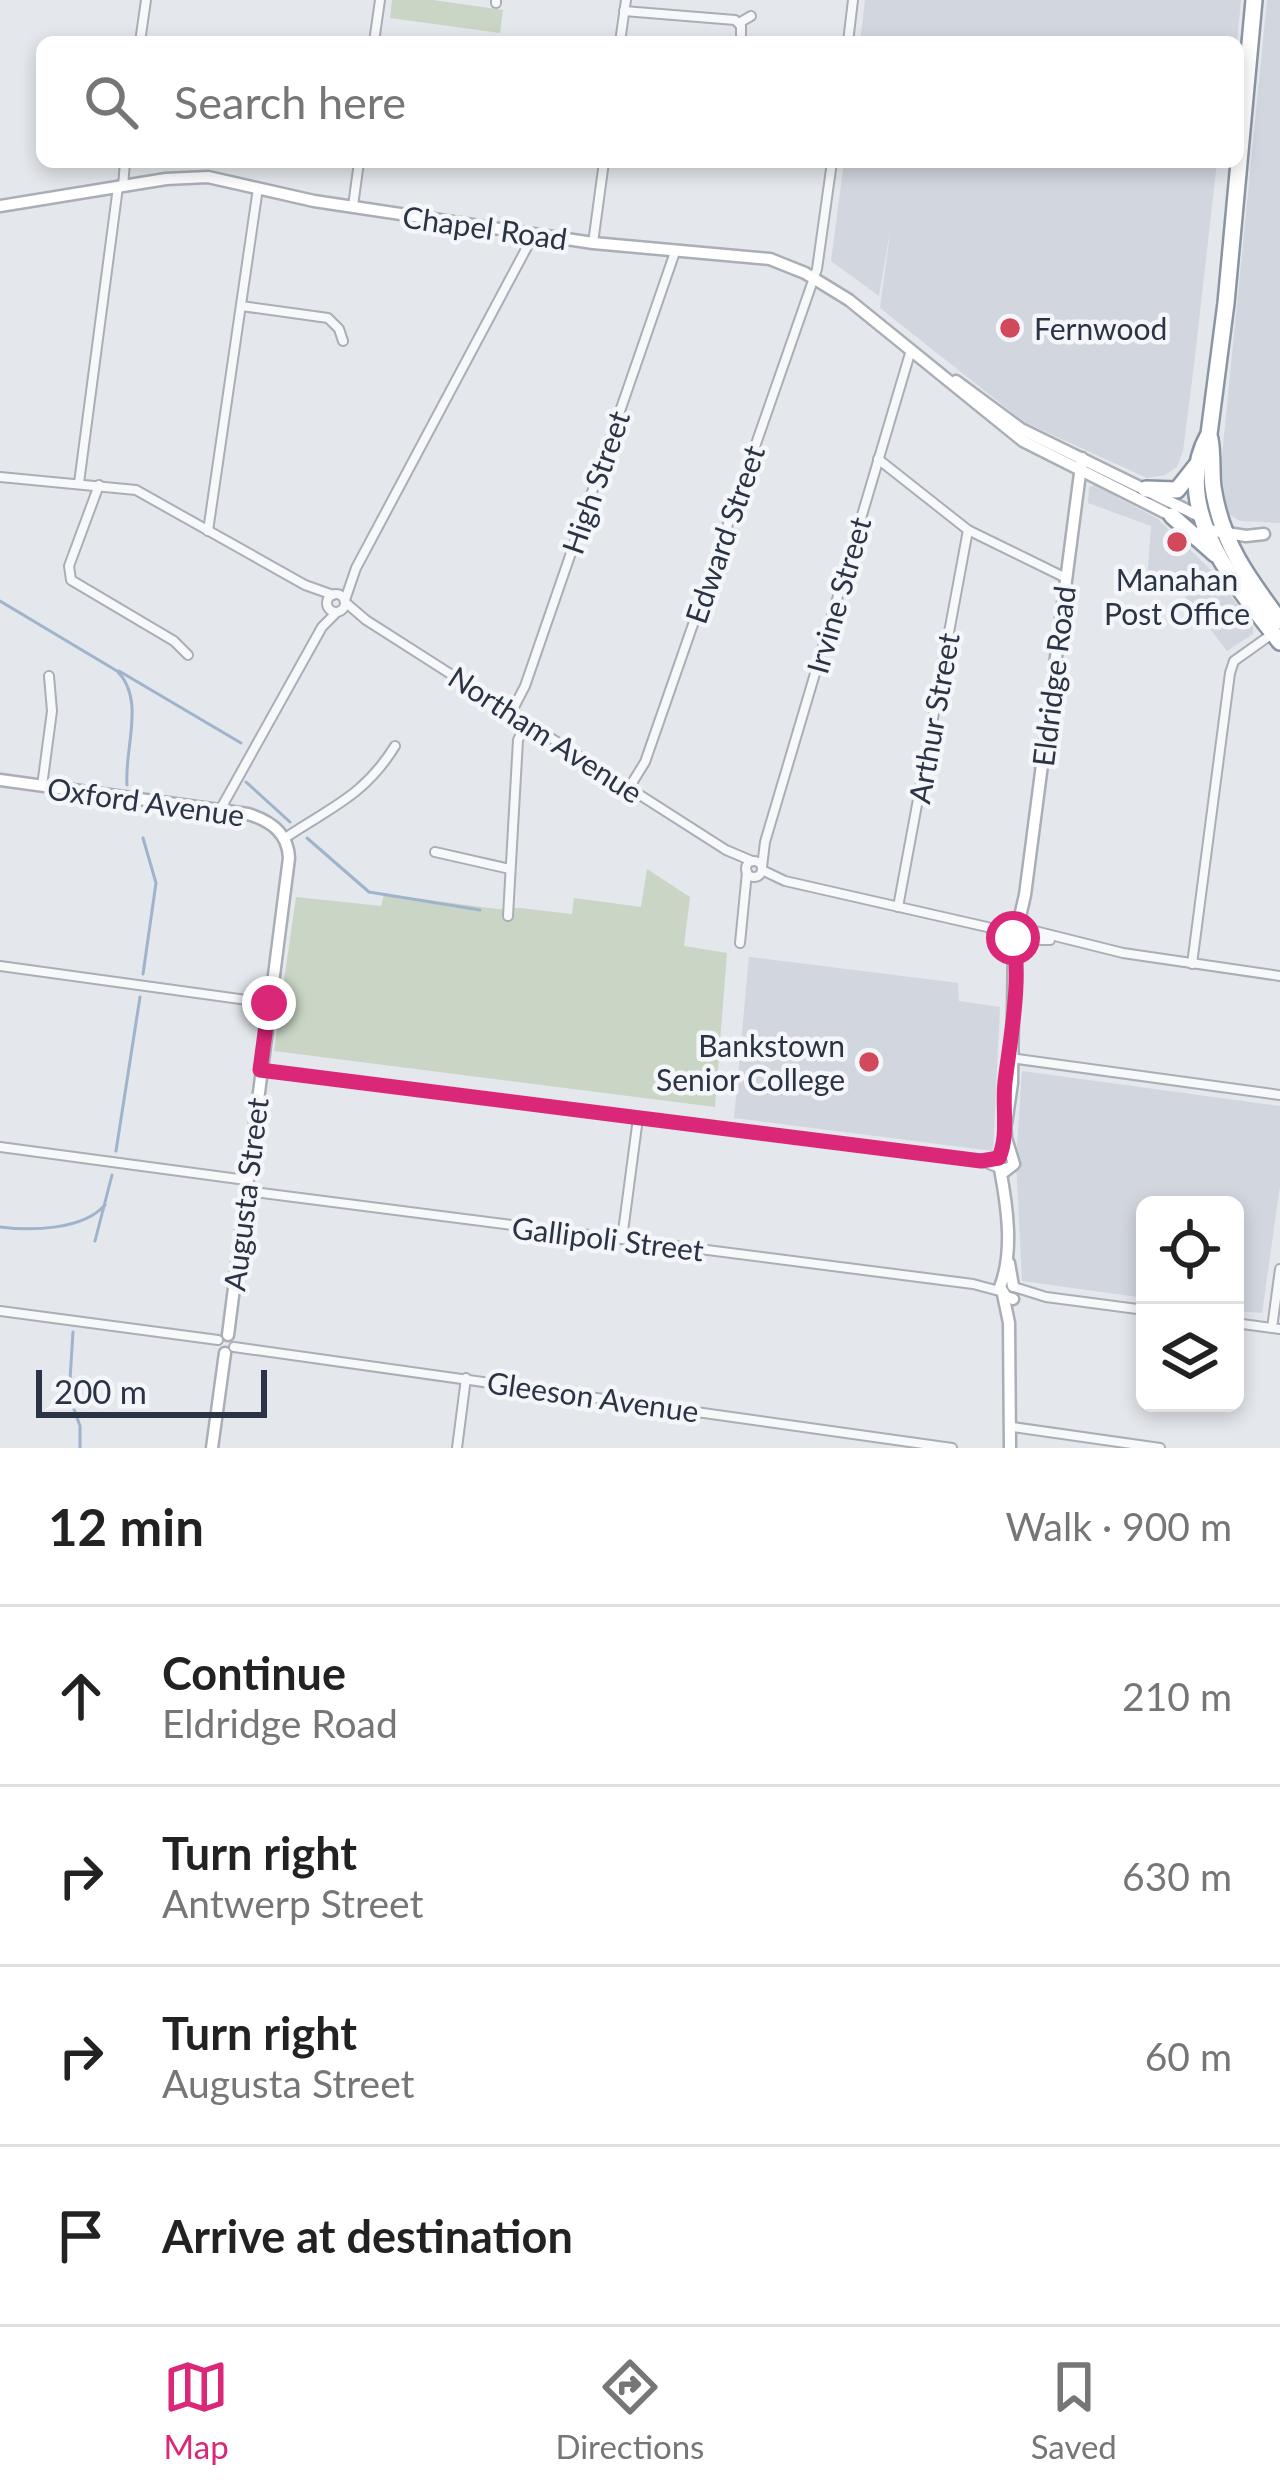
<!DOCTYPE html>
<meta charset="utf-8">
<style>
body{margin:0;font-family:Lato,sans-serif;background:#f6f6f6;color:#222}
.controls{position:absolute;right:36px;bottom:36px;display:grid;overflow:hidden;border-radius:18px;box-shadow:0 6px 18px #0003}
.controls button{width:108px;height:108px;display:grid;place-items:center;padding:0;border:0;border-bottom:3px solid #e0e0e0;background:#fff;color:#222;font:60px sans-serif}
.scale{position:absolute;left:36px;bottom:30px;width:231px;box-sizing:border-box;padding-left:12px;border:6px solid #2b3445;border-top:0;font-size:33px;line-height:42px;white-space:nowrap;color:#2b3445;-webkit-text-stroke:9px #f4f6f9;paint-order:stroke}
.stop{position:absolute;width:36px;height:36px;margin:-27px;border:9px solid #db2777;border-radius:50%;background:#fff}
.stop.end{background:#db2777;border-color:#fff;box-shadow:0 3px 12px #0008}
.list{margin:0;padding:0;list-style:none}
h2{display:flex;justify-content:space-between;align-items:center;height:156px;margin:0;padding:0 48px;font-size:51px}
h2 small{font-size:39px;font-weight:400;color:#767676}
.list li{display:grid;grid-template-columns:78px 1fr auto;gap:36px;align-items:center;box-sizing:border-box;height:180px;padding:0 48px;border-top:3px solid #e0e0e0}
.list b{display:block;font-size:45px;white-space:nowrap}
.list p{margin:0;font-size:39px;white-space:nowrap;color:#767676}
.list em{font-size:39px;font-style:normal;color:#767676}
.icon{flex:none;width:66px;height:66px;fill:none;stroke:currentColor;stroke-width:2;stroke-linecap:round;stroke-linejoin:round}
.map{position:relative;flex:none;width:1280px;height:1448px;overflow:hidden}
.search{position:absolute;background:#fff;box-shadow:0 6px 18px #0003;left:36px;right:36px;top:36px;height:132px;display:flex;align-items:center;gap:30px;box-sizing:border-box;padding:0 42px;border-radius:18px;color:#767676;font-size:45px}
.sheet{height:876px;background:#fff}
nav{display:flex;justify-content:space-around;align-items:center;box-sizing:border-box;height:168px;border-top:3px solid #e0e0e0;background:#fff;font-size:33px;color:#767676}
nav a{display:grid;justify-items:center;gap:6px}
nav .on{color:#db2777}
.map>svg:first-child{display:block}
</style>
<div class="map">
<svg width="1280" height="1448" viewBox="0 0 1280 1448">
<rect width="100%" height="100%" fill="#e4e7ec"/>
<g fill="#d2d6de">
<path d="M865 0H1241L1237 42H860Z"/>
<path d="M1267 0H1280V523L1240 521 1227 513 1221 466Z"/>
<path d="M844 162H1217L1194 365 1183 451 1177 467 1165 475 1147 478 1024 422 880 308 891 225 879 296 831 261Z"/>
<path d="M1094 485 1158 519 1211 570 1253 625V634L1227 651 1179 588 1147 581 1151 526 1088 503 1089 487Z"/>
<path d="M749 957 958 983 959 1001 1000 1007 993 1151 734 1118Z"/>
<path d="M1022 1071 1280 1106V1186L1262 1313 1235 1311V1205H1145V1298L1022 1281 1016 1161Z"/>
</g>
<g fill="#c9d6c5">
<path d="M392 0H433L503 10 500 33 390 18Z"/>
<path d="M647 869 690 897 684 946 727 953 715 1107 274 1051 296 897 381 906 384 894 497 909 520 908 572 914 574 898 641 907Z"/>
</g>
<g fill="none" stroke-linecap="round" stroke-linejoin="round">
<g stroke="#9fb4cc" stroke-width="3">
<path d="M0 601 117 671C146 699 124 749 127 785"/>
<path d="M119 671 241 743"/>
<path d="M246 782 290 822"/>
<path d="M143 838 156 883 143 974"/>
<path d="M307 838 369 892 480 910"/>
<path d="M116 1151 140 997"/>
<path d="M0 1227C31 1231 83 1230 105 1205"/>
<path d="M95 1241 112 1175"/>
<path d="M73 1332 69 1395 80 1426V1448"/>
</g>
<defs>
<g id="street">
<path d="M496 3V0"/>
<path d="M624 11 735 20 741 26V42"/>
<path d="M739 23 751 16"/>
<path d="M140 42 146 0"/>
<path d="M374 42 380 0"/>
<path d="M620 42 626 0"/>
<path d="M848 42 853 0"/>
<path d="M123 186 125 162"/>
<path d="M353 206 359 162"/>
<path d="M593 243 604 162"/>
<path d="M241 306 328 318 339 329 343 341"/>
<path d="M878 459 968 530 1066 578"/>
<path d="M0 477 136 490 305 585 333 595"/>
<path d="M79 483 118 187"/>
<path d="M99 485 69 566 71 580 174 641 188 655"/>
<path d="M208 531 258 188"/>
<circle cx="336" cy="603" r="9"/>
<path d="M345 600 356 568 534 234"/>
<path d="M345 602 366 620 726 850 752 861"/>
<path d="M512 711 525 686 675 252"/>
<path d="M42 786 52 711 49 676"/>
<path d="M629 788 645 762 817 269 832 162"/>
<path d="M220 810 322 627 336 613"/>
<path d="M285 838C331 807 364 796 395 746"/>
<path d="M435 852 510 869"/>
<circle cx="754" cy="869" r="8"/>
<path d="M762 867 765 842 911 350"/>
<path d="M762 870 785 881 987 927 1013 938"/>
<path d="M898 907 968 530"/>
<path d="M508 916 518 740 527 721"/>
<path d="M1031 930 1123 953 1280 976"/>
<path d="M1030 940H1050"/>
<path d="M740 943 747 872"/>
<path d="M1192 964 1230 673 1234 661 1272 634"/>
<path d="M0 966 269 1003"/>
<path d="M1010 1058 1280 1095"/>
<path d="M262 1070 981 1161 999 1168"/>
<path d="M0 1147 246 1180"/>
<path d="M246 1191 973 1284 1003 1292"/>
<path d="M622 1239 638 1118"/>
<path d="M1014 1287 1046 1297 1145 1310"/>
<path d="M0 1311 218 1340"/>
<path d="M1235 1323 1280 1329"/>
<path d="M1272 1328 1280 1269"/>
<path d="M234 1347 952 1448"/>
<path d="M1013 1427 1160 1448"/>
<path d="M457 1448 466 1378"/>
</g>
<g id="secondary">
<path d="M0 206 166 179 208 177 314 201 593 243 770 259 805 273 849 300 1023 441 1174 517"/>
<path d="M956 381 1021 429 1201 517"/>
<path d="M1202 529 1246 536 1264 534"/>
<path d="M0 780 248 814C271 821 288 833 289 858L228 1335"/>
<circle cx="1022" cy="934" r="10"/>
<path d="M1018 925 1025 895 1082 458"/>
<path d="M1005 1120 1006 1138 998 1164 1005 1171 1014 1164 1006 1138"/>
<path d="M1006 1124 1012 1083 1014 940"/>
<path d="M1000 1169C1007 1205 1014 1252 1000 1287L1006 1297 1013 1299"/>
<path d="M1009 1263 1013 1286"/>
<path d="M1003 1294 1009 1323 1010 1448"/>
<path d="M212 1448 225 1353"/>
</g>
<g id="highway">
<path d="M1254 0 1226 303 1209 434C1167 507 1238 588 1280 642"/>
<path d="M1210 439C1213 455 1211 471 1213 487 1221 542 1248 578 1280 621"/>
<path d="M1146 489 1177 490 1196 466"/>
<path d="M1172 516 1215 554"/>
</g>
</defs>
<use href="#street" stroke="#a9aeb7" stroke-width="12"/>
<use href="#secondary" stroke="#a9aeb7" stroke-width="15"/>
<use href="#highway" stroke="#8b94a3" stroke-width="20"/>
<use href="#street" stroke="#f7f8fa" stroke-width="8"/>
<use href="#secondary" stroke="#fff" stroke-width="10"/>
<use href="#highway" stroke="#fff" stroke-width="15"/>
</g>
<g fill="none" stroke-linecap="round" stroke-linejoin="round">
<path stroke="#db2777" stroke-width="15" d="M269 1003 260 1070 981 1161 999 1158C1009 1133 1002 1109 1005 1082 1010 1040 1022 980 1013 938"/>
</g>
<g fill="#d1495b" stroke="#f4f6f9" stroke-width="4.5">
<circle cx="1010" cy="328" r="12"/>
<circle cx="1177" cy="542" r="12"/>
<circle cx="869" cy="1062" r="12"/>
</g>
<g text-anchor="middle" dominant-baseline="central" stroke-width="9" stroke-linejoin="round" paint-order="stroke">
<g font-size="30" fill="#2b3445" stroke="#f4f6f9">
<text transform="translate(485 227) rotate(8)">Chapel Road</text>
<text transform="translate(595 482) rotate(-71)">High Street</text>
<text transform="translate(724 534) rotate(-71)">Edward Street</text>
<text transform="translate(838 595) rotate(-74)">Irvine Street</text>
<text transform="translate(1053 676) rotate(-83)">Eldridge Road</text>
<text transform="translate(933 718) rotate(-80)">Arthur Street</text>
<text transform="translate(546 734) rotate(33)">Northam Avenue</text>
<text transform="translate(146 801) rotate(8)">Oxford Avenue</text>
<text transform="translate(245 1194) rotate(-83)">Augusta Street</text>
<text transform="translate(608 1238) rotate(7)">Gallipoli Street</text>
<text transform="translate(593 1396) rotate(8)">Gleeson Avenue</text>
</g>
<g font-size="30" fill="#2b3445" stroke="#f4f6f9" text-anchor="start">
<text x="1034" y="328">Fernwood</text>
<text x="1177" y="579" text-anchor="middle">Manahan<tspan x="1177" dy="34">Post Office</tspan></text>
<text x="845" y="1045" text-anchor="end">Bankstown<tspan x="845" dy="34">Senior College</tspan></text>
</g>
</g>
</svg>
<div class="controls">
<button><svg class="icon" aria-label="locate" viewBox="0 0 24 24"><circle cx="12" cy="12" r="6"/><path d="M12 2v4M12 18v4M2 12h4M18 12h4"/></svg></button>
<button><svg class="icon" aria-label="layers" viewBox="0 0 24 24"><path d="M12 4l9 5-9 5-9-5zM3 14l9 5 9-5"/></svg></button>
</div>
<div class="scale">200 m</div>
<div class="stop" style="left:1013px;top:938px"></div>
<div class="stop end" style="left:269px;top:1003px"></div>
<div class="search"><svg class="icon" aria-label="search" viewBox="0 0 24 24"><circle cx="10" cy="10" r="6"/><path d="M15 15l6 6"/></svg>Search here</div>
</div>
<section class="sheet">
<h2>12 min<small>Walk · 900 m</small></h2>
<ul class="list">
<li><svg class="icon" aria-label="ahead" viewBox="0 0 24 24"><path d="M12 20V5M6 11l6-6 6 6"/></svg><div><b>Continue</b><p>Eldridge Road</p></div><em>210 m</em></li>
<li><svg class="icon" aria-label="right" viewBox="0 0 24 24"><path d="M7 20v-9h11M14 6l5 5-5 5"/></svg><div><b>Turn right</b><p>Antwerp Street</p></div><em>630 m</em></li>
<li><svg class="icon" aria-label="right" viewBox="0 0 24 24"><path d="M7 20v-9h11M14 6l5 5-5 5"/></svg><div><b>Turn right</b><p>Augusta Street</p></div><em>60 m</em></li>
<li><svg class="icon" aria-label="arrive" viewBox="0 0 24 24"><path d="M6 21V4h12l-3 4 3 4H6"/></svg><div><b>Arrive at destination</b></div></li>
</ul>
</section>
<nav>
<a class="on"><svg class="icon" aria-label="map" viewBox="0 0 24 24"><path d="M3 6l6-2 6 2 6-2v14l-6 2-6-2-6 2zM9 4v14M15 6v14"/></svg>Map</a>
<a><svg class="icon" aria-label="directions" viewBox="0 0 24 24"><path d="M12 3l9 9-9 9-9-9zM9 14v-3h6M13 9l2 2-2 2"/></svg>Directions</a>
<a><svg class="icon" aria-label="saved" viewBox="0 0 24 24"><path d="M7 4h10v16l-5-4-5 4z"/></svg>Saved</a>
</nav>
